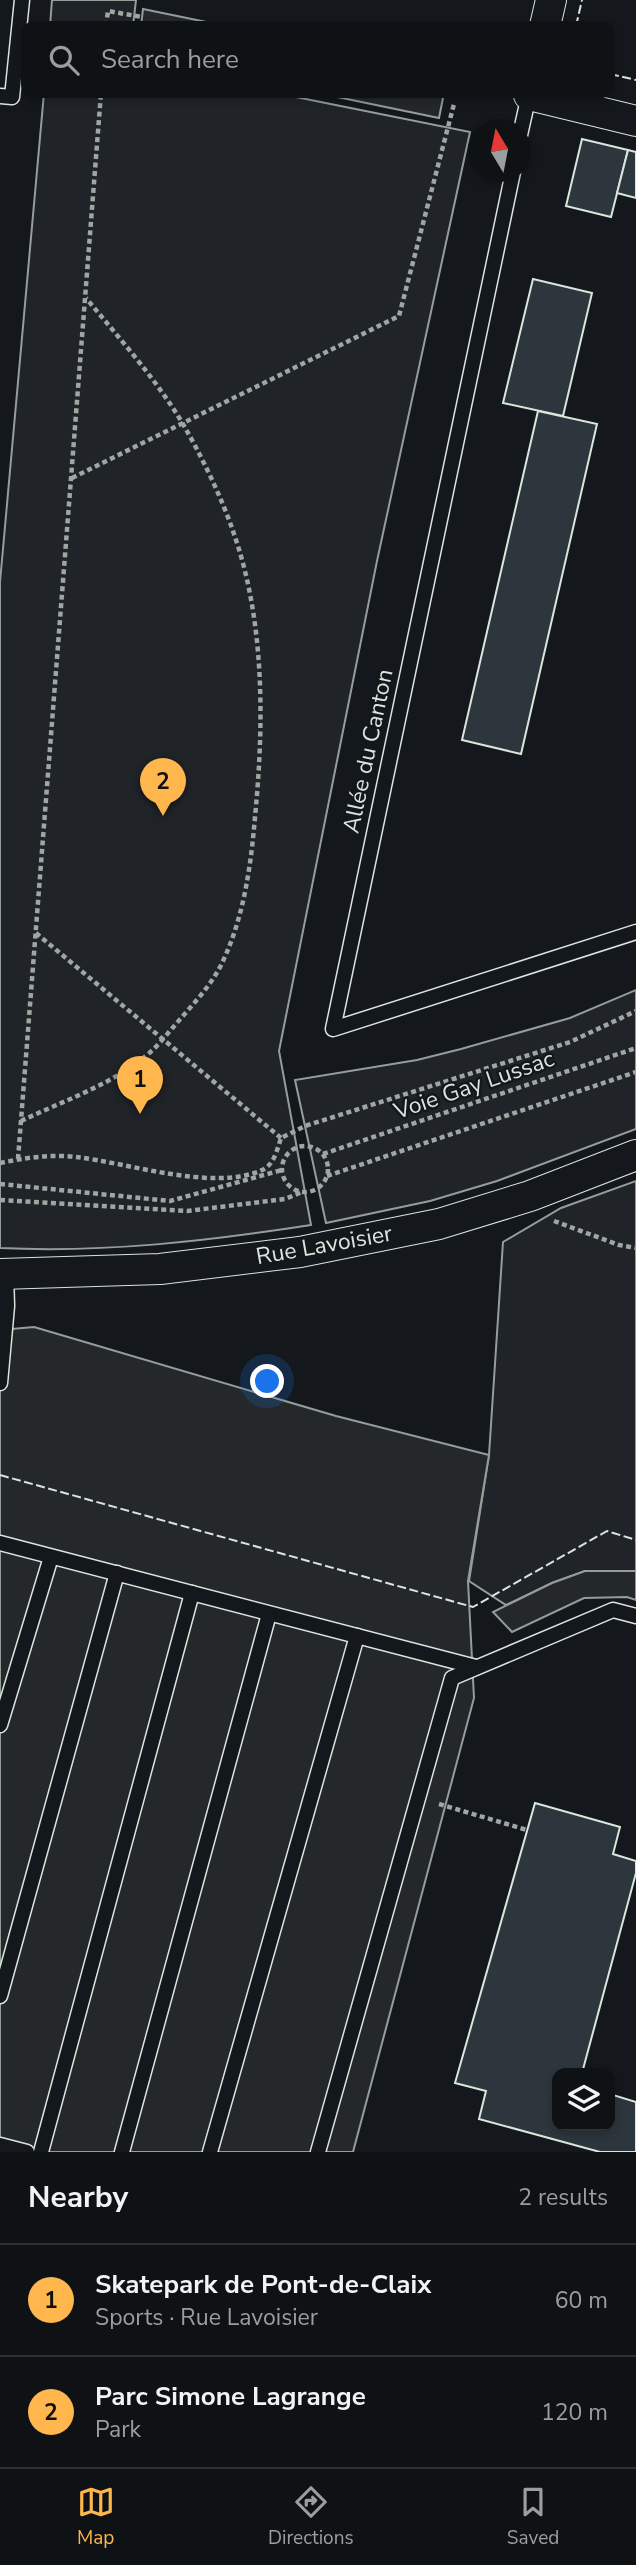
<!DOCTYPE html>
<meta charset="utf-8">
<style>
body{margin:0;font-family:"Nunito Sans",sans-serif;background:#1d2022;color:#f1f3f6}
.controls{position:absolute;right:21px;bottom:21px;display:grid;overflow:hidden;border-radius:14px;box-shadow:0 4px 10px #0003}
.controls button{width:63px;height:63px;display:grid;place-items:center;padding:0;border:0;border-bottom:2px solid #2f3234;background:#0f1215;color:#f1f3f6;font:35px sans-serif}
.compass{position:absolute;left:468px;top:119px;width:63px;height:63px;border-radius:50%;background:#0f1215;box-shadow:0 4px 10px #0003;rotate:350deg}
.you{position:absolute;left:268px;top:1382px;width:24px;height:24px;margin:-18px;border:5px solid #fff;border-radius:50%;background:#1a73e8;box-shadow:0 0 0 10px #1a73e833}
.badge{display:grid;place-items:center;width:46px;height:46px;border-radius:50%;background:#ffb74d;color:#111;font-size:23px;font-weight:700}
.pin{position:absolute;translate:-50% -58px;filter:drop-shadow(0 2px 4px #0008)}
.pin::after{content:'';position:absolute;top:37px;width:24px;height:21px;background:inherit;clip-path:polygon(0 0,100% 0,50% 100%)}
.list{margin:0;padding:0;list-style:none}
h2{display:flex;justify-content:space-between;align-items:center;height:91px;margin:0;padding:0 28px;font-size:30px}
h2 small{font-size:23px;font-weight:400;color:#9b9ea0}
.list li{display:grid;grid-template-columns:46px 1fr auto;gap:21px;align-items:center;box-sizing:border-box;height:112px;padding:0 28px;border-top:2px solid #2f3234}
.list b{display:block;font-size:26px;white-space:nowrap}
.list p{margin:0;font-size:23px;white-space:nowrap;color:#9b9ea0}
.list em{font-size:23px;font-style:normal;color:#9b9ea0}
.icon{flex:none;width:38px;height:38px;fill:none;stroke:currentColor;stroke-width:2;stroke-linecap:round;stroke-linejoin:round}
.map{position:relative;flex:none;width:636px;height:2152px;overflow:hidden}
.search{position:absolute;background:#0f1215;box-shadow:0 4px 10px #0003;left:21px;right:21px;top:21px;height:77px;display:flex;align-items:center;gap:18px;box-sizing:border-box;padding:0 24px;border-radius:14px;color:#9b9ea0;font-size:26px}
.sheet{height:315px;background:#0f1215}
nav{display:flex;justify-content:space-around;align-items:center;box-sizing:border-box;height:98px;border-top:2px solid #2f3234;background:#0f1215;font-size:19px;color:#9b9ea0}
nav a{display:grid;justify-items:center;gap:4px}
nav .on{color:#ffb74d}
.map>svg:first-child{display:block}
</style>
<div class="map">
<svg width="636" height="2152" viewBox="0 0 636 2152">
<rect width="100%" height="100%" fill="#14181c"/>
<g fill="#202428" stroke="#939e99" stroke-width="2">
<path d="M52 0H136L133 26H50Z"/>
<path d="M44 93H276L470 132 377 561 279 1051 311 1225C208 1241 105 1253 0 1248V582Z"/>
<path d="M636 990V1129L497 1181 430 1201 326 1223 295 1080 417 1060 461 1049 570 1018Z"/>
<path d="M636 1181V1571H585L552 1583 506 1605 469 1581 489 1455 503 1242 561 1208Z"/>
</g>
<g fill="#24282b" stroke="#939e99" stroke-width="2">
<path d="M143 9 226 26H141Z"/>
<path d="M318 93H444L439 118Z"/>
<path d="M34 1327 336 1416 489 1455 468 1581 474 1698 353 2152H0V1330Z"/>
<path d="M585 1571H636V1600L627 1597 584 1598 512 1632 493 1612 552 1583Z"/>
</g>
<g fill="#2c363c" stroke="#d8e6dc" stroke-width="2">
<path d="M582 139 628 150 611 217 566 206Z"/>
<path d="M628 150 636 152V198L617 193Z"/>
<path d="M533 279 592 293 563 416 503 403Z"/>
<path d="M538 411 597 424 521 754 462 740Z"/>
<path d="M535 1803 620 1827 613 1854 636 1861V1873L582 2073H557V2126H610V2094L636 2102V2152H600L479 2119 486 2091 455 2083Z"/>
</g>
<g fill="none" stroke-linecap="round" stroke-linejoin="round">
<defs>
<g id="lane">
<path d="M0 96 12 97 22 0"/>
<path d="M520 135 529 95H526"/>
<path d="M513 172 333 1029 636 932"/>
<path d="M0 1383 7 1306 6 1274"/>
<path d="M0 1543 476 1667"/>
<path d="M0 1725 51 1557"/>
<path d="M0 1996 117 1573"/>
<path d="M0 2145 27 2152"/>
<path d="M41 2152 192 1593"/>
<path d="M122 2152 269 1614"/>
<path d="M210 2152 357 1636"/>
<path d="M318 2152 452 1678 613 1610 636 1616"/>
</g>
<g id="street">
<path d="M545 26 551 0"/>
<path d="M530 93 529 95 636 121"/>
<path d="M0 1274 160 1269 300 1252 439 1224 530 1196 636 1155"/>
</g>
</defs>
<use href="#lane" stroke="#d8e6dc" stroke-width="17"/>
<use href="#street" stroke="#d8e6dc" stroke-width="32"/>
<g stroke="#9da8a2" stroke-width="4.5" stroke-dasharray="5 3.5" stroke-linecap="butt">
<path d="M106 26 108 11 142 17"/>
<path d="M72 478 399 316 454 104"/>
<path d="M36 933 281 1138"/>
<path d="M21 1121C63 1101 111 1085 147 1055 158 1046 167 1034 176 1024 193 1004 212 985 223 961 244 916 251 865 255 817 264 724 265 623 234 534 222 498 202 457 183 424 156 379 119 338 86 298"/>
<circle cx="305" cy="1169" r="23"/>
<path d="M323 1154 636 1048"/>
<path d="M18 1159 101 93"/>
<path d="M0 1163C24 1158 51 1154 76 1157 129 1163 214 1192 262 1170 274 1165 277 1150 281 1138L305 1126 570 1042 636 1011"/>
<path d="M327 1176 636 1072"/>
<path d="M0 1184 170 1201 282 1170"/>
<path d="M0 1200 187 1211 285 1199 302 1192"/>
<path d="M554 1221 619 1245 636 1248"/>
<path d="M439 1804 527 1830"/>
</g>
<use href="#lane" stroke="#14181c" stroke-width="14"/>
<use href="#street" stroke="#14181c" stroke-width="30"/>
<g stroke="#d8e6dc" stroke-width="2" stroke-dasharray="9 3.5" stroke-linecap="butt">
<path d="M576 26 582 0"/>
<path d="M610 74 636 80"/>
<path d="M0 1475 473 1607 607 1531 636 1540"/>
</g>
</g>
<g text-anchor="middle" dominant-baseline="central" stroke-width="5" stroke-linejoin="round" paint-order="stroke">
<g font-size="23" fill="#d8e6dc" stroke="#14181c">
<text transform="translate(368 751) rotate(-78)">Allée du Canton</text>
<text transform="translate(474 1085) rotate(-19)">Voie Gay Lussac</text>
<text transform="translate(324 1245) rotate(-10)">Rue Lavoisier</text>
</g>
</g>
</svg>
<div class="controls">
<button><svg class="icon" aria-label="layers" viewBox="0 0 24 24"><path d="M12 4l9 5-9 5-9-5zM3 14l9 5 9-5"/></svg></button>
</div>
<svg class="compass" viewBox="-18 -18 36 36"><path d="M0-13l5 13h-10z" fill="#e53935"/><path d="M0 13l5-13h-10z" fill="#9b9ea0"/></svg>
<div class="you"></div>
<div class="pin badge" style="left:140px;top:1114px">1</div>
<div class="pin badge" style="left:163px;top:816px">2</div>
<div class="search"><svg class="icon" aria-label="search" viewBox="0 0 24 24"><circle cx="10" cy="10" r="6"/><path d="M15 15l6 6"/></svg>Search here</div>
</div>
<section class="sheet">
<h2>Nearby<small>2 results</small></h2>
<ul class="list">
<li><span class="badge">1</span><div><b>Skatepark de Pont-de-Claix</b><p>Sports · Rue Lavoisier</p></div><em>60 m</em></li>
<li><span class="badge">2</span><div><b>Parc Simone Lagrange</b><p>Park</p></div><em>120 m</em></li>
</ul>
</section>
<nav>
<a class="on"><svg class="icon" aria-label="map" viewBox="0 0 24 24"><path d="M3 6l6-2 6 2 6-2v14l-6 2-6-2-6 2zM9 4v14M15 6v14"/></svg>Map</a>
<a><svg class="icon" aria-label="directions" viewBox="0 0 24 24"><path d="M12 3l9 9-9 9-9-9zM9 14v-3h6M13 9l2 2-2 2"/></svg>Directions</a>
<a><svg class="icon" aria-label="saved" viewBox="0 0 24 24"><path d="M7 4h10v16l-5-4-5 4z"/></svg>Saved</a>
</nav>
